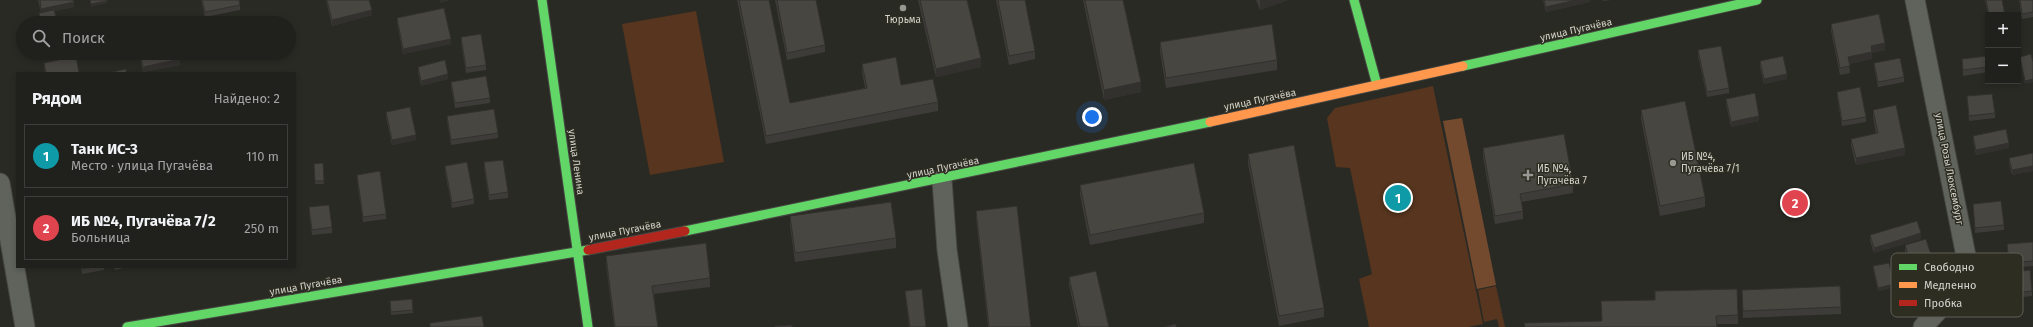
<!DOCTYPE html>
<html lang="ru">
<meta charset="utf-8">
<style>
body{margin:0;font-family:"Fira Sans",sans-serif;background:#282825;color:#f1f3f6}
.controls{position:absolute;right:12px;top:12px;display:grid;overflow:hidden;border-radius:0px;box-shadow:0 2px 6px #0003}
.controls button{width:36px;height:36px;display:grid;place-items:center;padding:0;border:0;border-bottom:1px solid #3d3e3b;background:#20201c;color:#f1f3f6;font:20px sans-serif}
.you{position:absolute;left:1092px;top:117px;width:14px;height:14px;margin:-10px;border:3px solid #fff;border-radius:50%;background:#1a73e8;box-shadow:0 0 0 6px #1a73e833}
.badge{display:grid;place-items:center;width:26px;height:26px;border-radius:50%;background:#8bbbb9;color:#fff;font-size:13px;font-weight:700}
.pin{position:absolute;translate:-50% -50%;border:2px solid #fff;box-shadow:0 1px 4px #0006}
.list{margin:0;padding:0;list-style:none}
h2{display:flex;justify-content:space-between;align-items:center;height:52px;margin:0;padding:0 16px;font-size:17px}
h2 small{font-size:13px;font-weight:400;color:#a2a3a3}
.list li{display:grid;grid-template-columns:26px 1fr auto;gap:12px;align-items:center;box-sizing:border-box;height:64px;margin:0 8px 8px;padding:0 8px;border:1px solid #3d3e3b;border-radius:0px}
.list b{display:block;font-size:15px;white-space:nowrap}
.list p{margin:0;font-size:13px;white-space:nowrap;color:#a2a3a3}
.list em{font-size:13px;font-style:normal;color:#a2a3a3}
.icon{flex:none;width:22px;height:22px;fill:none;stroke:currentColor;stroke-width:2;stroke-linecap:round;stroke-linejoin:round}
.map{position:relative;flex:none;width:2033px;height:327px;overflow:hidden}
.search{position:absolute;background:#20201c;box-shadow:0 2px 6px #0003;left:16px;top:16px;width:280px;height:44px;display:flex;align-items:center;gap:10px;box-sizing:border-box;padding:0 14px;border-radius:22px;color:#a2a3a3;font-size:15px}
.panel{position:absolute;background:#20201c;box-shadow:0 2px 6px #0003;left:16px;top:72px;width:280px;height:196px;border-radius:0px}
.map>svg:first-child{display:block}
</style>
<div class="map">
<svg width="2033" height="327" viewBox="0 0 2033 327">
<rect width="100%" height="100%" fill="#2a2a25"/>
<g fill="#57351e">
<path d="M696 11 724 162 650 175 622 24Z"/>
<path d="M1433 86 1483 324 1468 327H1369L1359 279 1372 274 1350 168 1336 167 1327 118 1335 108Z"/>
<path d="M1496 286 1505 327H1499L1497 319 1484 322 1478 290Z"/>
</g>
<path fill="#744a2f" d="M1462 118 1496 285 1477 289 1443 121Z"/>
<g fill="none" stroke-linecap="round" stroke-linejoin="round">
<defs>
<g id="street">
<path d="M1915 0 1966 256 1955 292 1923 327"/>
<path d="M942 180 947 250 958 327"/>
<path d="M0 183 25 327"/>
</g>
<g id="fast">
<path d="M542 0 588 327"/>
<path d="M1354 0 1377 85"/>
<path d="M1463 66 1757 0"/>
<path d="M685 231 1210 122"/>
<path d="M127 327 588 250"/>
</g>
<path id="slow" d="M1210 122 1463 66"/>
<path id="jam" d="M588 250 685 231"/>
</defs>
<use href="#street" stroke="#484844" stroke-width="21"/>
<use href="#fast" stroke="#484844" stroke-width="11"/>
<use href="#slow" stroke="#484844" stroke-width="11"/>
<use href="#jam" stroke="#484844" stroke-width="11"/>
<use href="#street" stroke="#60635c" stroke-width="19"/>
<use href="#fast" stroke="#63d668" stroke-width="9"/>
<use href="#slow" stroke="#ff974d" stroke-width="9"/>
<use href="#jam" stroke="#b3261e" stroke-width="9"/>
</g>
<g fill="#3d3c38">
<path d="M38 0H73L74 7 55 11 57 23H40L39 18V13L41 12Z"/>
<path d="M201 0H239L240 5V10L205 17Z"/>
<path d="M326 0H369L372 15 332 26Z"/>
<path d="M737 0H769L790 103 865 88 862 72V64L901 85 938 102V111L766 144Z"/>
<path d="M775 0H816L825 45V52L787 60Z"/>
<path d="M918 0H967L981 67 936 77Z"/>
<path d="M996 0H1025L1035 51V59L1009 65Z"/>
<path d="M1083 0H1123L1141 92 1104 100Z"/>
<path d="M1256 0H1288L1260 10Z"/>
<path d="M1543 0H1590V2L1546 12Z"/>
<path d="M1603 0H1611L1603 1Z"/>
<path d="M1985 0H2002L2005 15H1988Z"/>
<path d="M2019 0H2033V17L2022 19Z"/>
<path d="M397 18 451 44 403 54 397 23Z"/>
<path d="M1831 24 1885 50 1872 53V59L1849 64 1850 73 1840 75 1831 31Z"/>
<path d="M461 37 486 65V70L466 73 461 43Z"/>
<path d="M1160 42 1277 60V70L1166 88 1160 52Z"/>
<path d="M1698 50 1729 88V93L1707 97 1698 56Z"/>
<path d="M139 53H178L180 65 143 72Z"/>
<path d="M1988 56V72L1963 76 1962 59Z"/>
<path d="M2020 57 2033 62 2025 84 2020 59Z"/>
<path d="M1760 61 1787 79 1764 84 1760 67Z"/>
<path d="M44 63 79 73H45L44 68Z"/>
<path d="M1874 63 1904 77V82L1878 87 1874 68Z"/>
<path d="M418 67 448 79 421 86 418 72Z"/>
<path d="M451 82 490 98V103L455 108 451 87Z"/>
<path d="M1837 92 1866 117V122L1842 126 1837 97Z"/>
<path d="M1967 96 1995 113V118L1969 121Z"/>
<path d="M1726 99 1759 121 1731 127 1726 104Z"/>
<path d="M1641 110 1705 197V207L1660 216 1641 119Z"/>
<path d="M1873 110 1905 155 1856 165 1851 146V139L1876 134 1873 117Z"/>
<path d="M386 112 416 140 392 145 386 117Z"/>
<path d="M447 116 498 133V138L451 145 447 121Z"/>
<path d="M1973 136 2009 148 1976 155 1973 141Z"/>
<path d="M1483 148 1573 184V193L1521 202 1523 211V219L1495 224 1483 157Z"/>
<path d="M2033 153V171L2012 175 2009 163V158Z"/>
<path d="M1248 154 1324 308V317L1279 326 1248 164Z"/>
<path d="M484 162 508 192V198L489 200 484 168Z"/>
<path d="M323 163 324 184H315L314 164Z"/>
<path d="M445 166 474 199V204L452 208 445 172Z"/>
<path d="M357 175 386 214V219L363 222 357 180Z"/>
<path d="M1080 185 1204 213V223L1090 245 1080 195Z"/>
<path d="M1973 204 2004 225V230L1975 233Z"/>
<path d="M309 207 332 227V233L312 235 309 213Z"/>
<path d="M976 211 1031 327H988L976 218Z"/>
<path d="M790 216 896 238V248L795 262 790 226Z"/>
<path d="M1870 235 1921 239 1874 253 1870 241Z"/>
<path d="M2033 242V266L2009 268 2007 244Z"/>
<path d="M1905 245 1933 266 1912 273 1905 251Z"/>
<path d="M606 256 710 278V287L654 294 658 327H614L606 264Z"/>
<path d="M1873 266 1894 287 1878 291 1873 269Z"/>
<path d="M81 267H104V270L82 274Z"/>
<path d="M114 267H128L115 270Z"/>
<path d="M1994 275 2032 291V296L1997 300Z"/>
<path d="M1069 277 1109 327H1078L1069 284Z"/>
<path d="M1742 290 1841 307V314L1743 318Z"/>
<path d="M905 291 926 327H909Z"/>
<path d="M1655 291 1738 315V324H1717L1601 321 1655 300Z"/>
<path d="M412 299 413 313 391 315 390 301Z"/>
</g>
<g fill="#32312e">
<path d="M440 0H451L440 3Z"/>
<path d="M1260 0H1288L1260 10Z"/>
<path d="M1576 0H1590V2L1546 12V7Z"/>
<path d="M107 1V3L91 7V4Z"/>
<path d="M74 2V7L41 14V9Z"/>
<path d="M372 10V15L332 26V20Z"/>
<path d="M451 39V44L403 54V49Z"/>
<path d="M1885 43V50L1872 53V59L1848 64V57L1871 46Z"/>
<path d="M981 58V67L936 77V69Z"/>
<path d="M180 59V65L143 72V67Z"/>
<path d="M448 74V79L421 86V81Z"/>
<path d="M1787 74V79L1764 84V79Z"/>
<path d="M2033 79V82L2025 84V81Z"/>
<path d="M1141 82V92L1104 100V90Z"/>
<path d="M1759 116V121L1731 127V122Z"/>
<path d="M416 135V140L392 145V140Z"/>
<path d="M2009 143V148L1976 155V150Z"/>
<path d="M1905 148V155L1856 165V158Z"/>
<path d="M2033 166V171L2012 175V170Z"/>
<path d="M1921 233V239L1874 253V248Z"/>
<path d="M1933 261V266L1912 273V267Z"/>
<path d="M1894 284V287L1878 291V288Z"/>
</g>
<g fill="#474641" stroke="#32312e">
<path d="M40 0H73L74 2 41 9Z"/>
<path d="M90 0H107V1L91 4Z"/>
<path d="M202 0H239L240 5 205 12Z"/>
<path d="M327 0H369L372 10 332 20Z"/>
<path d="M739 0H769L790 103 867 88 862 64 896 57 901 85 933 79 938 102 766 136Z"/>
<path d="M777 0H816L825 45 787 53Z"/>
<path d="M920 0H967L981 58 936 69Z"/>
<path d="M998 0H1025L1035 51 1009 56Z"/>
<path d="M1085 0H1123L1141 82 1104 90Z"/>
<path d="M1544 0H1576L1546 7Z"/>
<path d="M1986 0H2002L2005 15H1989Z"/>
<path d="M2020 0H2033V12L2022 14Z"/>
<path d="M444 8 451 39 403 49 397 18Z"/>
<path d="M54 10 57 23H41L39 13Z"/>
<path d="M1879 14 1885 43 1871 46 1872 52 1848 57 1850 66 1840 68 1831 24Z"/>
<path d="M1272 24 1277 60 1166 78 1160 42Z"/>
<path d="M481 34 486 65 466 68 461 37Z"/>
<path d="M1721 46 1729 88 1707 92 1698 50Z"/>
<path d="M140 53H178L180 59 143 67Z"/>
<path d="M2031 54 2033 62V79L2025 81 2020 57Z"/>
<path d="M76 56 79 73H46L44 63Z"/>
<path d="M1783 56 1787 74 1764 79 1760 61Z"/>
<path d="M1988 56V67L1963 70 1962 59Z"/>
<path d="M1900 58 1904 77 1878 82 1874 63Z"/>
<path d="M445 60 448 74 421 81 418 67Z"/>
<path d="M126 69V73H108Z"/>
<path d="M486 76 490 98 455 103 451 82Z"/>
<path d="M1860 87 1866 117 1842 121 1837 92Z"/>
<path d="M1755 93 1759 116 1731 122 1726 99Z"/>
<path d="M1992 94 1995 113 1969 116 1967 96Z"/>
<path d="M1685 101 1705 197 1660 206 1641 110Z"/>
<path d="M1896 105 1905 148 1856 158 1851 139 1878 133 1873 110Z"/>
<path d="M410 107 416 135 392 140 386 112Z"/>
<path d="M494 109 498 133 451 140 447 116Z"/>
<path d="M2006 129 2009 143 1976 150 1973 136Z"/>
<path d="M1564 134 1573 184 1520 194 1523 211 1495 216 1483 148Z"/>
<path d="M1294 145 1324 308 1279 316 1248 154Z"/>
<path d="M2033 153V166L2012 170 2009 158Z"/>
<path d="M503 160 508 192 489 195 484 162Z"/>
<path d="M467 162 474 199 452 203 445 166Z"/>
<path d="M323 163 324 181H315L314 164Z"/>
<path d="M1194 163 1204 213 1090 235 1080 185Z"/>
<path d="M380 171 386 214 363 217 357 175Z"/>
<path d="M2001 201 2004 225 1975 228 1973 204Z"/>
<path d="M891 202 896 238 795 253 790 216Z"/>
<path d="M329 205 332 227 312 230 309 207Z"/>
<path d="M1017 206 1031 327H989L976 211Z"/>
<path d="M1917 221 1921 233 1874 248 1870 235Z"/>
<path d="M1926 239 1933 261 1912 267 1905 245Z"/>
<path d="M2033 242V261L2009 263 2007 244Z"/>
<path d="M706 243 710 278 652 286 658 327H615L606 256Z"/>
<path d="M1889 263 1894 284 1878 288 1873 266Z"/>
<path d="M82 267H91L82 269Z"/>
<path d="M2030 270 2032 291 1997 295 1994 275Z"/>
<path d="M1096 271 1109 327H1080L1069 277Z"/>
<path d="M1840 286 1841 307 1743 311 1742 290Z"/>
<path d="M922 289 926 327H910L905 291Z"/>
<path d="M1737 289 1738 315 1716 316 1717 327H1525L1524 323 1602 321 1601 301 1655 300V291Z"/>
<path d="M412 299 413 310 391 312 390 301Z"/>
<path d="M482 316 484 327H430V323Z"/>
<path d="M1176 324V327H1164Z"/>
<path d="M792 325V327H775V326Z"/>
</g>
<g fill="#989892" stroke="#2d2d22" stroke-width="1.5">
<circle cx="903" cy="8" r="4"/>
<circle cx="1673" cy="163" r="4"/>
<path d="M1526 169h4v4h4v4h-4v4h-4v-4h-4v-4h4z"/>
</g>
<g text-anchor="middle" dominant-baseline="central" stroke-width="3" stroke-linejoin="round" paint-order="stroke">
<g font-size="10" fill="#d4d4cd" stroke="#2d2d22" text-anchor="start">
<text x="903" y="20" text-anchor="middle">Тюрьма</text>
<text x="1681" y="157">ИБ №4,<tspan x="1681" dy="12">Пугачёва 7/1</tspan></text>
<text x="1537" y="169">ИБ №4,<tspan x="1537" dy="12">Пугачёва 7</tspan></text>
</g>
<g font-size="10" fill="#d4d4cd" stroke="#2d2d22">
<text transform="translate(1576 30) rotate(-13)">улица Пугачёва</text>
<text transform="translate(1260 100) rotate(-12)">улица Пугачёва</text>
<text transform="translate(576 162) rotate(82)">улица Ленина</text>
<text transform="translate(943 168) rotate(-12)">улица Пугачёва</text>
<text transform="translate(1949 169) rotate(79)">улица Розы Люксембург</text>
<text transform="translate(625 231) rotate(-11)">улица Пугачёва</text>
<text transform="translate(306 286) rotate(-10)">улица Пугачёва</text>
</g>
</g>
<rect x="1891" y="253" width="132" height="64" rx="6" fill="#2d2d22" stroke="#5f5f55" stroke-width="1"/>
<rect x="1899" y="264" width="18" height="6" fill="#63d668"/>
<rect x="1899" y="282" width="18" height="6" fill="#ff974d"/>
<rect x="1899" y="300" width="18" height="6" fill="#b3261e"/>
<g font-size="11" fill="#d4d4cd">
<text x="1924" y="271">Свободно</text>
<text x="1924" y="289">Медленно</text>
<text x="1924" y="307">Пробка</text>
</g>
</svg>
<div class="controls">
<button>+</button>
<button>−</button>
</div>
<div class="you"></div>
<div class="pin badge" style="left:1398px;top:198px;background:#0f9aa8">1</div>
<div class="pin badge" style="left:1795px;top:203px;background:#e0444e">2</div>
<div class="search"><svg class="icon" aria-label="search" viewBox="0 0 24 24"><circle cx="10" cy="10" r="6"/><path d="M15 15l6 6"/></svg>Поиск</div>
<section class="panel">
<h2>Рядом<small>Найдено: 2</small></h2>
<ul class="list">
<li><span class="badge" style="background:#0f9aa8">1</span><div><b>Танк ИС-3</b><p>Место · улица Пугачёва</p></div><em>110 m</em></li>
<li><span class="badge" style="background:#e0444e">2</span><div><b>ИБ №4, Пугачёва 7/2</b><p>Больница</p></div><em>250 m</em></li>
</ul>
</section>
</div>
